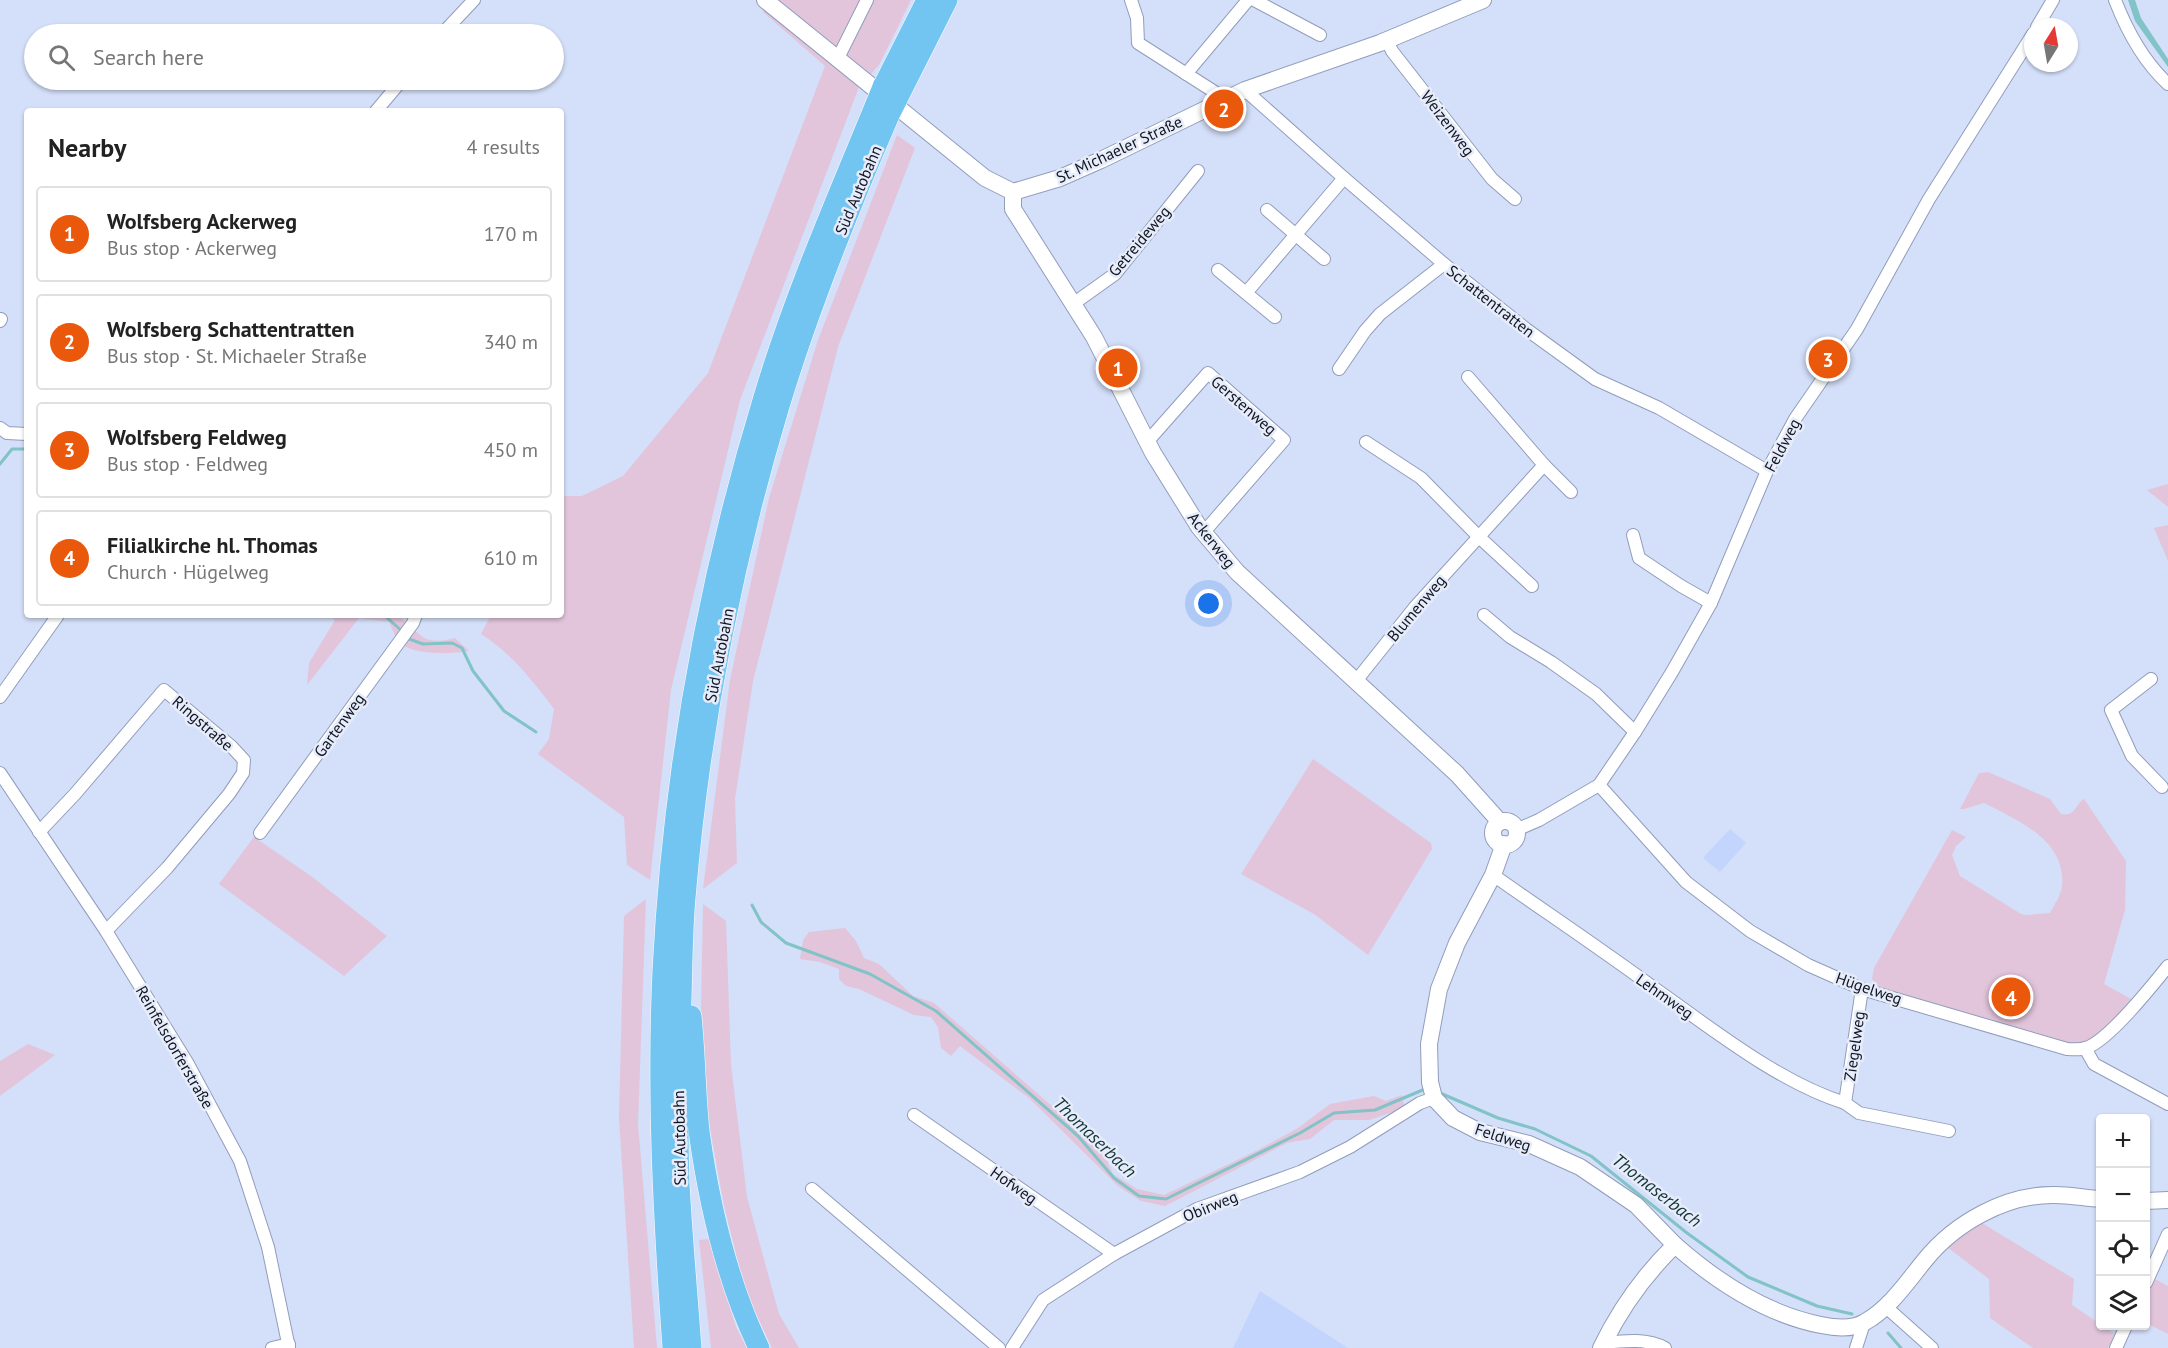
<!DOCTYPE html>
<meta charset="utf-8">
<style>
body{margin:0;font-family:"PT Sans",sans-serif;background:#f2f2f2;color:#222}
.controls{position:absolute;right:18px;bottom:18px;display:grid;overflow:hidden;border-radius:6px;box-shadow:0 2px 4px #0004}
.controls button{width:54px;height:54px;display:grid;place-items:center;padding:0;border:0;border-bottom:2px solid #e0e0e0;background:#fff;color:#222;font:30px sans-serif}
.compass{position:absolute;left:2024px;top:18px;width:54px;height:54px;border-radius:50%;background:#fff;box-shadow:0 2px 4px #0004;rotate:11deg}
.you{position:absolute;left:1209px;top:604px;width:21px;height:21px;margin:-15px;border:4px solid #fff;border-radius:50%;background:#1a73e8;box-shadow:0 0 0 9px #1a73e833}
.badge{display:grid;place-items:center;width:39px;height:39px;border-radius:50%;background:#ea580c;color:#fff;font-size:20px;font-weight:700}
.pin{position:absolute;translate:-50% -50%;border:3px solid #fff;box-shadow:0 2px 6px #0006}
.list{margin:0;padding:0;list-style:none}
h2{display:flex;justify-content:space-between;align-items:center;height:78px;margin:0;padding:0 24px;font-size:26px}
h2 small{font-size:20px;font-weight:400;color:#767676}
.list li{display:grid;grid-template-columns:39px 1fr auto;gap:18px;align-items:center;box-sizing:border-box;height:96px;margin:0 12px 12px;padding:0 12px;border:2px solid #e0e0e0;border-radius:6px}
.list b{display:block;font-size:22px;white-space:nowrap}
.list p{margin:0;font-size:20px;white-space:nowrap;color:#767676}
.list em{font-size:20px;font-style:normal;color:#767676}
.icon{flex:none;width:33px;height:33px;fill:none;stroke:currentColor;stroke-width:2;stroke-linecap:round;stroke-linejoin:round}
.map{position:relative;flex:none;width:2168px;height:1348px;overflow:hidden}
.search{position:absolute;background:#fff;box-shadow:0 2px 4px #0004;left:24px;top:24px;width:540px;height:66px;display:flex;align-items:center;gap:15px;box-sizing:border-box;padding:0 21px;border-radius:33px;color:#767676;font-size:22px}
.panel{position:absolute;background:#fff;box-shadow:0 2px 4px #0004;left:24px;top:108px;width:540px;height:510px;border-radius:6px}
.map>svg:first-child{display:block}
</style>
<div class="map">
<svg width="2168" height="1348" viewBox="0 0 2168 1348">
<rect width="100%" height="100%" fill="#d4dff9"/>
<g fill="#c4d5fd">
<path d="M1730 829 1746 843 1720 872 1703 858Z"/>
<path d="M1260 1291 1348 1348H1233Z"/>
</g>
<g fill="#e2c5db">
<path d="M771 0H911L879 65 859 87 740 400 671 690 650 880 627 865 624 817 538 754 549 739 554 709C533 681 511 653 481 634L491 615H561V496H582L623 476 708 373 825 66 763 12Z"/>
<path d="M897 135 915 148 838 347 753 681 735 799 737 863 703 889 730 680 769 498 818 340Z"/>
<path d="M2168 484V507L2147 490Z"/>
<path d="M2168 525V561L2154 528Z"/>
<path d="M327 615H394C420 625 415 649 455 638L469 651C452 654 420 655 404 646 396 641 393 630 389 622L359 618 307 685 309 663 335 620Z"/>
<path d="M1313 759 1431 843 1432 849 1368 955 1314 914 1241 874Z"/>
<path d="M1988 772 2050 799 2061 814C2076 817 2074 805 2084 799L2126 861 2125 910 2104 984 2131 999C2118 1013 2104 1036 2086 1042 2078 1045 2070 1043 2062 1042L1879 987 1872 979 1874 968 1952 830 1966 837 1956 846 1952 855 1960 876 2021 914 2027 915 2050 913C2054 905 2061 895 2062 887 2067 840 2017 820 1984 803L1964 809H1960L1979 773Z"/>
<path d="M254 837 311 876 387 936 344 976 219 884Z"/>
<path d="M646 899 638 1124 657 1348H634L619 1118 624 916Z"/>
<path d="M703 904 726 921 731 1065 747 1197 779 1314 799 1348H772L746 1293 724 1206 706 1106 701 1010Z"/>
<path d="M845 928 856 941 864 958 879 964 913 996 934 1003 1102 1150 1113 1174 1137 1189 1164 1195 1258 1150 1298 1128 1330 1104 1374 1096 1386 1101 1402 1095 1404 1105 1393 1112 1369 1120H1334L1310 1139 1287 1143 1165 1206 1141 1201 1118 1186 1029 1098 960 1046 951 1056 941 1048 938 1027 931 1017 914 1015 859 989 846 986 839 979V969L820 962 800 959 803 940 809 932Z"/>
<path d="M28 1044 55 1055 0 1096V1061Z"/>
<path d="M1982 1223 2074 1279 2072 1305 2115 1334 2108 1348H2033L1990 1318 1989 1279 1947 1247Z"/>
<path d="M710 1239 736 1327 747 1348H711L699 1240Z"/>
<path d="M2155 1279 2168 1286V1334L2146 1323V1298Z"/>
</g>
<path fill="#81c3c6" d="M2128 0H2135L2141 18 2168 59V67L2135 21Z"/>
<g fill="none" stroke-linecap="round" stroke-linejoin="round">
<g stroke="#81c3c6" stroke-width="3">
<path d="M0 464 12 449H27"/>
<path d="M380 615 385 616 402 631"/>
<path d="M409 639 423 644 452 643 462 648 473 671 504 711 536 732"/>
<path d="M752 905 761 922 786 943 870 974 936 1011 1078 1136 1114 1178 1139 1196 1166 1199 1300 1133 1334 1113 1375 1110 1425 1089"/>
<path d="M1440 1093 1498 1118 1535 1129 1591 1156 1687 1233 1748 1277 1817 1306 1852 1314"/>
<path d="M1888 1333 1901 1348"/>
</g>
<defs>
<g id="street">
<path d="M1131 0 1137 18 1138 43 1224 98"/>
<path d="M1254 0 1320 35"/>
<path d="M2115 0C2127 31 2143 61 2168 84"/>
<path d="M2037 27 2053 0"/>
<path d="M442 34 474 0"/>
<path d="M1387 40 1392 51 1492 179 1515 199"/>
<path d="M837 60 867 0"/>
<path d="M1186 74 1248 0"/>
<path d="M1245 90 1344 178 1444 264 1526 329 1595 379 1659 408 1767 471"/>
<path d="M376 111 402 80"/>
<path d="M1267 210 1324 259"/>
<path d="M1218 270 1275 317"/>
<path d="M1246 293 1344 178"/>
<path d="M1073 304 1115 274 1198 171"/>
<path d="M0 321 1 319"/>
<path d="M1339 369 1365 331 1380 314 1444 264"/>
<path d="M1468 377 1544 465 1571 492"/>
<path d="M0 428 7 433 27 434"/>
<path d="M1147 442 1208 373 1284 440 1204 532"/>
<path d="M1366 442 1421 478 1478 536 1532 586"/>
<path d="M1633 535 1639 558 1681 586 1711 603"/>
<path d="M1484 615 1510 637 1551 662 1596 694 1635 732"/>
<path d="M2151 679 2111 710 2132 756 2162 787"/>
<path d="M1356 681 1415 607 1544 465"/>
<path d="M0 697 58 615"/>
<path d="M0 773 106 931 188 1064 240 1161 268 1247 289 1348"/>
<path d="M1599 785 1686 882 1750 931 1808 965 1862 989 2067 1049C2074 1049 2080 1050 2086 1048 2109 1040 2152 986 2168 966"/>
<path d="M1516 830 1539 820 1599 785 1635 732 1672 672 1711 603 1767 471 1795 419 1857 329 1929 199 2033 34"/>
<path d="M39 832 75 794 164 690 231 746 244 760 243 773 229 794 167 868 106 931"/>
<path d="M260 833 413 623 416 615"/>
<path d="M1493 875C1547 913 1601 949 1654 988 1711 1028 1778 1082 1845 1103"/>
<path d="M1862 989 1845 1103 1859 1113 1949 1131"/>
<path d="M2085 1048 2094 1064 2168 1104"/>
<path d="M914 1115 1114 1254"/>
<path d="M812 1189 999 1348"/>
<path d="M2146 1283 2168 1234"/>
<path d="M1886 1307 1932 1348"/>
<path d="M1603 1343C1624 1341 1646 1338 1665 1348"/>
<path d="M272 1348 289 1344"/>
<path d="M1012 1348 1043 1300 1114 1254 1197 1209 1300 1172 1350 1147 1420 1103 1434 1098"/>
<path d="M1856 1348 1864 1323"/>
<path d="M2116 1348 2126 1326"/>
</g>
<g id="secondary">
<path d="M765 0 985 178 1013 192 1060 178 1101 160 1245 90 1380 43 1483 0"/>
<path d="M1013 192V209L1094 337 1153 453 1199 527 1237 572 1457 774 1500 822"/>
<circle cx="1505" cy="833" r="12"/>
<path d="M1504 844 1493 875 1457 943 1439 989 1429 1044 1430 1082 1434 1098 1453 1118 1480 1132 1529 1144 1580 1167 1636 1205 1675 1245"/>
<path d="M2146 1201 2168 1200"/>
<path d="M1601 1348C1620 1309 1644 1275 1675 1245 1717 1282 1765 1314 1821 1325 1835 1328 1852 1330 1865 1322 1890 1308 1907 1282 1925 1260 1955 1223 2006 1194 2055 1195 2070 1195 2085 1198 2100 1199"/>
</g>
<g id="highway">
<path d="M883 87 927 0"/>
<path d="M897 99 947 0"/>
<path d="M691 1016C695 1054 695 1093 699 1131 709 1204 727 1281 759 1348"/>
<path d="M673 1348C664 1222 657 1096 663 970 673 776 707 583 764 397 794 297 836 201 876 104"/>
<path d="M691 1348C687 1293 682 1238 679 1183 677 1122 678 1061 681 999 682 965 682 931 685 898 699 731 731 566 779 406 809 307 848 210 889 115"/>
</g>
</defs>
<use href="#street" stroke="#909dbc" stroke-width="14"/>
<use href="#secondary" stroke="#909dbc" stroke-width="18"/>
<use href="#highway" stroke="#fff" stroke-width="22"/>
<use href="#street" stroke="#fff" stroke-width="12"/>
<use href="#secondary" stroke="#fff" stroke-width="16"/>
<use href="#highway" stroke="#73c5f1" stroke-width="21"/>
<defs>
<g id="highway-bridge">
<path d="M876 104 883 87"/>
<path d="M889 115 897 99"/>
</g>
</defs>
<use href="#highway-bridge" stroke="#fff" stroke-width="22" stroke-linecap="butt"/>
<use href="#highway-bridge" stroke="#73c5f1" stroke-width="21"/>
</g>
<g text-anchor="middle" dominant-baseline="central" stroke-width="5" stroke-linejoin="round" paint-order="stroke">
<g font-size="16" fill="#111521" stroke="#e6ecfa">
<text transform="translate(1448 123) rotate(53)">Weizenweg</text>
<text transform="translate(1119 149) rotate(-25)">St. Michaeler Straße</text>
<text transform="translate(858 190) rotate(-67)">Süd Autobahn</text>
<text transform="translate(1139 241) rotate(-50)">Getreideweg</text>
<text transform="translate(1491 301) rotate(38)">Schattentratten</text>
<text transform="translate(1244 405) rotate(41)">Gerstenweg</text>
<text transform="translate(1782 445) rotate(-62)">Feldweg</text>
<text transform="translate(1212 540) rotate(52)">Ackerweg</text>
<text transform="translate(1416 608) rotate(-50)">Blumenweg</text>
<text transform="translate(719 655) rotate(-79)">Süd Autobahn</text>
<text transform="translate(203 723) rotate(41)">Ringstraße</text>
<text transform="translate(339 725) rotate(-54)">Gartenweg</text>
<text transform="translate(1869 988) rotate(19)">Hügelweg</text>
<text transform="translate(1665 996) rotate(35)">Lehmweg</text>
<text transform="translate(1854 1046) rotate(-82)">Ziegelweg</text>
<text transform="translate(175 1047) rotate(60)">Reinfelsdorferstraße</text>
<text transform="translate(1503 1137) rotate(18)">Feldweg</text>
<text transform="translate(679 1138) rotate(-91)">Süd Autobahn</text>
<text transform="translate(1014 1185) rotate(35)">Hofweg</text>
<text transform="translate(1210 1206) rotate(-22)">Obirweg</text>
</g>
<g font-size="18" font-style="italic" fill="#133436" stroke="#e6ecfa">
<text transform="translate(1095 1137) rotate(44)">Thomaserbach</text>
<text transform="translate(1657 1190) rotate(38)">Thomaserbach</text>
</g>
</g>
</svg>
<div class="controls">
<button>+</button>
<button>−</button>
<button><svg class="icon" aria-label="locate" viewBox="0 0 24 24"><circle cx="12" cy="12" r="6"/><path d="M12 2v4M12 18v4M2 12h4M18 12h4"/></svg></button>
<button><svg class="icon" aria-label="layers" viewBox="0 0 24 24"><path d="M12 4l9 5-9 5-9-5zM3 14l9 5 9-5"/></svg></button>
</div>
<svg class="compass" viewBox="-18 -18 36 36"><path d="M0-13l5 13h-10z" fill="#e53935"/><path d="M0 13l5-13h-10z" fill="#767676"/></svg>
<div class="you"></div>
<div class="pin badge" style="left:1118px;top:368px">1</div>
<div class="pin badge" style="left:1224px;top:109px">2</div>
<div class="pin badge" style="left:1828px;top:359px">3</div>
<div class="pin badge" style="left:2011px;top:997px">4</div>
<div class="search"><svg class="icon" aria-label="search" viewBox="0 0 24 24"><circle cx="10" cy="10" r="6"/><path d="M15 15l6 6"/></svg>Search here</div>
<section class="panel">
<h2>Nearby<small>4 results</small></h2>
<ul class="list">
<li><span class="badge">1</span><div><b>Wolfsberg Ackerweg</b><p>Bus stop · Ackerweg</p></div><em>170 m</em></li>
<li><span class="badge">2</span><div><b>Wolfsberg Schattentratten</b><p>Bus stop · St. Michaeler Straße</p></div><em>340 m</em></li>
<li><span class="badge">3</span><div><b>Wolfsberg Feldweg</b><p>Bus stop · Feldweg</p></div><em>450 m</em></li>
<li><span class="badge">4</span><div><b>Filialkirche hl. Thomas</b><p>Church · Hügelweg</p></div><em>610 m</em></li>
</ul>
</section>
</div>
